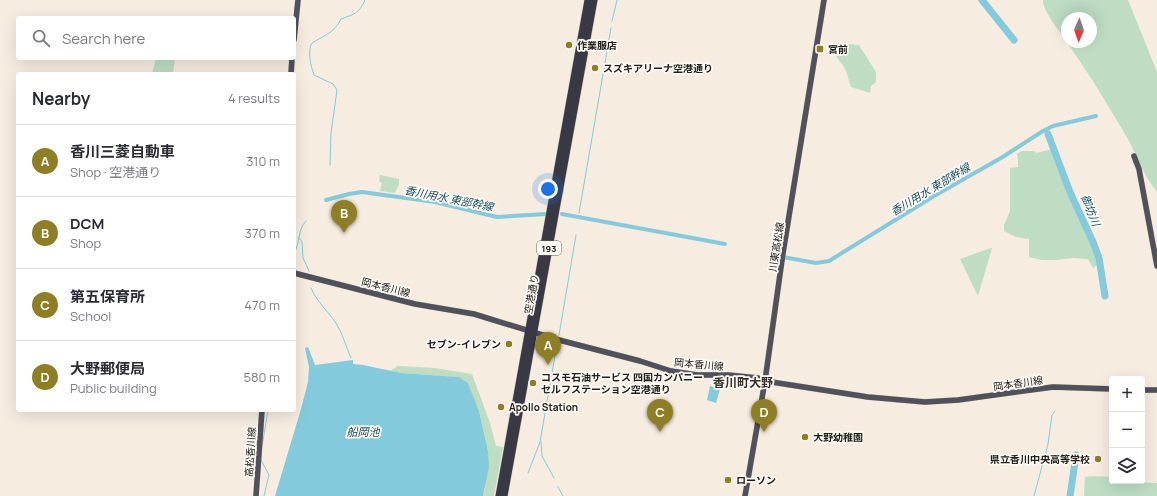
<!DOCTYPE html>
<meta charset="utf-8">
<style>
body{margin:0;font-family:Manrope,"Noto Sans JP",sans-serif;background:#f7f7f7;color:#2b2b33}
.controls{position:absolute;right:12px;bottom:12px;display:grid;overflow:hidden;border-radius:4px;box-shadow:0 4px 16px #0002}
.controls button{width:36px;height:36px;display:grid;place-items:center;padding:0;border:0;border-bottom:1px solid #e1e1e2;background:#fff;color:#2b2b33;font:20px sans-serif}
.compass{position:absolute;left:1061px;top:12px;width:36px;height:36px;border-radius:50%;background:#fff;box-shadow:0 4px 16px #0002;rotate:182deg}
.you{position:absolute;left:548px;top:189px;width:14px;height:14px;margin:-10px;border:3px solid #fff;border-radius:50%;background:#1a73e8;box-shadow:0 0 0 6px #1a73e833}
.badge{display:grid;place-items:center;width:26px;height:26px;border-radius:50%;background:#8e7e24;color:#fff;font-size:13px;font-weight:700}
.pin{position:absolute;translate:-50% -33px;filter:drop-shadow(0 1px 2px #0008)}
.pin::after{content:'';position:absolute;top:21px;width:14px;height:12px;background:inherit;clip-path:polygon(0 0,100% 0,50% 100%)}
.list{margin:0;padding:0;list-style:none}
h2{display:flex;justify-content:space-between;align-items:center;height:52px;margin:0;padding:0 16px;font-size:17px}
h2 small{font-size:13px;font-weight:400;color:#7c7c81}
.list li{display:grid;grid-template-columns:26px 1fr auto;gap:12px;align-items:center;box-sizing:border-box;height:72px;padding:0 16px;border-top:1px solid #e1e1e2}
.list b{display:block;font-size:15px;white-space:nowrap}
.list p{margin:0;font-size:13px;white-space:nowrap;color:#7c7c81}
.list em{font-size:13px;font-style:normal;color:#7c7c81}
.icon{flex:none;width:22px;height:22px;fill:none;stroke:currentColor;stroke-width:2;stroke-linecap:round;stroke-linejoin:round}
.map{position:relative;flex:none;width:1157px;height:496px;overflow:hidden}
.search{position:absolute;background:#fff;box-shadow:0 4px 16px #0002;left:16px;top:16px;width:280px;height:44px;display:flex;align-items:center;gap:10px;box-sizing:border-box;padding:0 14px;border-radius:4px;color:#7c7c81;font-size:15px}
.panel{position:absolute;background:#fff;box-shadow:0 4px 16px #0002;left:16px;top:72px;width:280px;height:340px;border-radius:4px}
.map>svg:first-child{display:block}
</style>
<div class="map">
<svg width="1157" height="496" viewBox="0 0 1157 496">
<rect width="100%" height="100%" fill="#f6ece0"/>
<g fill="#beddc3">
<path d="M1043 0H1128L1157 72V192L1147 178 1128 139 1093 81 1067 42H1091V18H1067V42C1061 33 1042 10 1043 0Z"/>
<path d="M836 43 859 45 876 72V82L871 86 870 93 851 87C849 82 848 76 846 71 841 59 832 59 836 43Z"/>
<path d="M156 58H175L173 74H152Z"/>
<path d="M1053 149C1059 164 1064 180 1071 196 1078 213 1099 248 1097 265L1093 268 1088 259 1073 258 1057 260H1042L1029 257V239L1016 237 1004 231V225L1010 211V168L1018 167V160L1017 154 1021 151H1034L1036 153Z"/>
<path d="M380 175 399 179V184L395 193 380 191 382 183 379 181Z"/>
<path d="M991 248H992L978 296 960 259Z"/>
<path d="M398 366 435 368 472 374 490 423 496 446 503 447 494 496H483L485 489 488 451 479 411 468 383 459 377 401 373 390 371Z"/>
<path d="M1093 476 1112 477V481L1157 483V496H1084L1085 477Z"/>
</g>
<g fill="#84cadd">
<path d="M308 347 315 365 353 360V364L363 365 401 373 459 377 468 383 479 411 488 451 489 467 483 496H275L301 409 308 382 309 367 305 348Z"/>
<path d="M710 386 720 389 716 403 707 400Z"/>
</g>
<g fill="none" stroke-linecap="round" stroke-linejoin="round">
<g stroke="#84cadd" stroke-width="1">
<path d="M612 21 617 0"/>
<path d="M330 165 331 133 337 90 333 84 314 75C311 67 307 50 312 43 325 35 334 33 341 19 354 14 359 14 365 0"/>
<path d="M579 213 611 28"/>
<path d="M298 237 302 242 303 258 309 271"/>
<path d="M294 253C301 242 297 230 306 221"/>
<path d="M311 288C316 301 328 311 336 323 343 334 346 347 351 358"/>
<path d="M559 335 576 235"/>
<path d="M541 442 542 456 554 478"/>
<path d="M262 447 268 410"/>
<path d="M261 460 269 475 264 496"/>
<path d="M528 473 540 442 557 344"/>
<path d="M558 487 563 496"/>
<path d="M1034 496 1048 444 1052 415 1055 411"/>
</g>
<g stroke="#84cadd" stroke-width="4">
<path d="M326 200 349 194 362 192 435 202 497 217 546 214"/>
<path d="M562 214 725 244"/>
<path d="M772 255 816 263 829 261 934 196 1001 158 1043 131 1053 126 1096 116"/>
</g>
<g stroke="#84cadd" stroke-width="7">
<path d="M982 0 1014 40"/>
<path d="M1048 134 1070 192 1093 242 1099 258 1105 296"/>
<path d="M1070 496 1076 455"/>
</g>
<defs>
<g id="major">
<path d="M294 40 298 0"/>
<path d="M291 74 292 58"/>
<path d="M1134 156 1139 169 1157 266"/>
<path d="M294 273 415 304 474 314 559 340 640 361 671 371 697 375H728L758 378 765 381 868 397 925 402 958 400 1053 387 1112 389"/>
<path d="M1142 390H1157"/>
<path d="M256 496 262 410"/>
<path d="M745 496 765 381 783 253 824 0"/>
</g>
<g id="highway">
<path d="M499 496 588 0"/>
<path d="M504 496 594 0"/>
</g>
</defs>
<use href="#major" stroke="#d0c7bd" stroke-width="6"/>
<use href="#highway" stroke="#d0c7bd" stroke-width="8"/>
<use href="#major" stroke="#50515b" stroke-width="5.5"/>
<use href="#highway" stroke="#383944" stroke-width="7"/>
</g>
<g fill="#8e7e24" stroke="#fefaf6" stroke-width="1.5">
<circle cx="569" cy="45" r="4"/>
<rect x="816" y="45" width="8" height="8" rx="2"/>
<circle cx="595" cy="68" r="4"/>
<circle cx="509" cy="344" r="4"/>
<circle cx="533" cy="383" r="4"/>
<circle cx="501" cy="407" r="4"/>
<circle cx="805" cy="437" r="4"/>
<circle cx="1098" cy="459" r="4"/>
<circle cx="728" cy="480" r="4"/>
</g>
<g text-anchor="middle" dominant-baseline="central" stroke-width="3.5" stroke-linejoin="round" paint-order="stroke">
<rect fill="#fefaf6" stroke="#65615d" stroke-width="1" x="537" y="241" width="24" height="14" rx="3"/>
<g font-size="9" font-weight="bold" fill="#24201c">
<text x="549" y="248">193</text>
</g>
<g font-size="10" font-weight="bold" fill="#24201c" stroke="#fefaf6" text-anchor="start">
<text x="577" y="45">作業服店</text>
<text x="828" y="49">宮前</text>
<text x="603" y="68">スズキアリーナ空港通り</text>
<text x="501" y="344" text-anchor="end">セブン-イレブン</text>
<text x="541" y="377">コスモ石油サービス 四国カンパニー<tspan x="541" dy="12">セルフステーション空港通り</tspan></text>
<text x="509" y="407">Apollo Station</text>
<text x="813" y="437">大野幼稚園</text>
<text x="1090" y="459" text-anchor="end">県立香川中央高等学校</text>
<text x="736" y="480">ローソン</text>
</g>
<g font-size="10" fill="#24201c" stroke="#fefaf6">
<text transform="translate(776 247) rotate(-81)">川東高松線</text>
<text transform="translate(386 287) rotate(14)">岡本香川線</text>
<text transform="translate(531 294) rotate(-80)">空港通り</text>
<text transform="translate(699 364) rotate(5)">岡本香川線</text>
<text transform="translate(1018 383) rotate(-8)">岡本香川線</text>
<text transform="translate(250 452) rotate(-86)">高松香川線</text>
</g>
<g font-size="11" font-style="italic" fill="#165260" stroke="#fefaf6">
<text transform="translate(930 189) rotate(-31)">香川用水 東部幹線</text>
<text transform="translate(449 198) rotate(11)">香川用水 東部幹線</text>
<text transform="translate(1091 210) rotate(68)">御坊川</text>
<text x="363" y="431">船岡池</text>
</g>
<g font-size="12" font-weight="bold" fill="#393128" stroke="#fefaf6">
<text x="743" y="382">香川町大野</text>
</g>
</g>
</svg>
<div class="controls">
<button>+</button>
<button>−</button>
<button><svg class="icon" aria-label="layers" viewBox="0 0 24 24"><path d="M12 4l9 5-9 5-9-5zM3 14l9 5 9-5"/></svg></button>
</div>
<svg class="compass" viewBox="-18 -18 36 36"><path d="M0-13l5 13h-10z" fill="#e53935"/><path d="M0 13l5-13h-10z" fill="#7c7c81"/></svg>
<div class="you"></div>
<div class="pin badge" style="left:548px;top:365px">A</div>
<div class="pin badge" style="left:344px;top:233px">B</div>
<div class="pin badge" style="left:660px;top:432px">C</div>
<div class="pin badge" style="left:764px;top:432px">D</div>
<div class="search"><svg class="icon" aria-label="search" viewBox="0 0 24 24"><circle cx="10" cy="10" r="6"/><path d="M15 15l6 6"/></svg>Search here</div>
<section class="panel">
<h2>Nearby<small>4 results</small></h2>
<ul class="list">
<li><span class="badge">A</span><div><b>香川三菱自動車</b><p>Shop · 空港通り</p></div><em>310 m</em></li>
<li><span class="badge">B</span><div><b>DCM</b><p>Shop</p></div><em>370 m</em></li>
<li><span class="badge">C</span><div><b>第五保育所</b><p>School</p></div><em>470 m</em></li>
<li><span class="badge">D</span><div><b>大野郵便局</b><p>Public building</p></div><em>580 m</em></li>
</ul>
</section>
</div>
